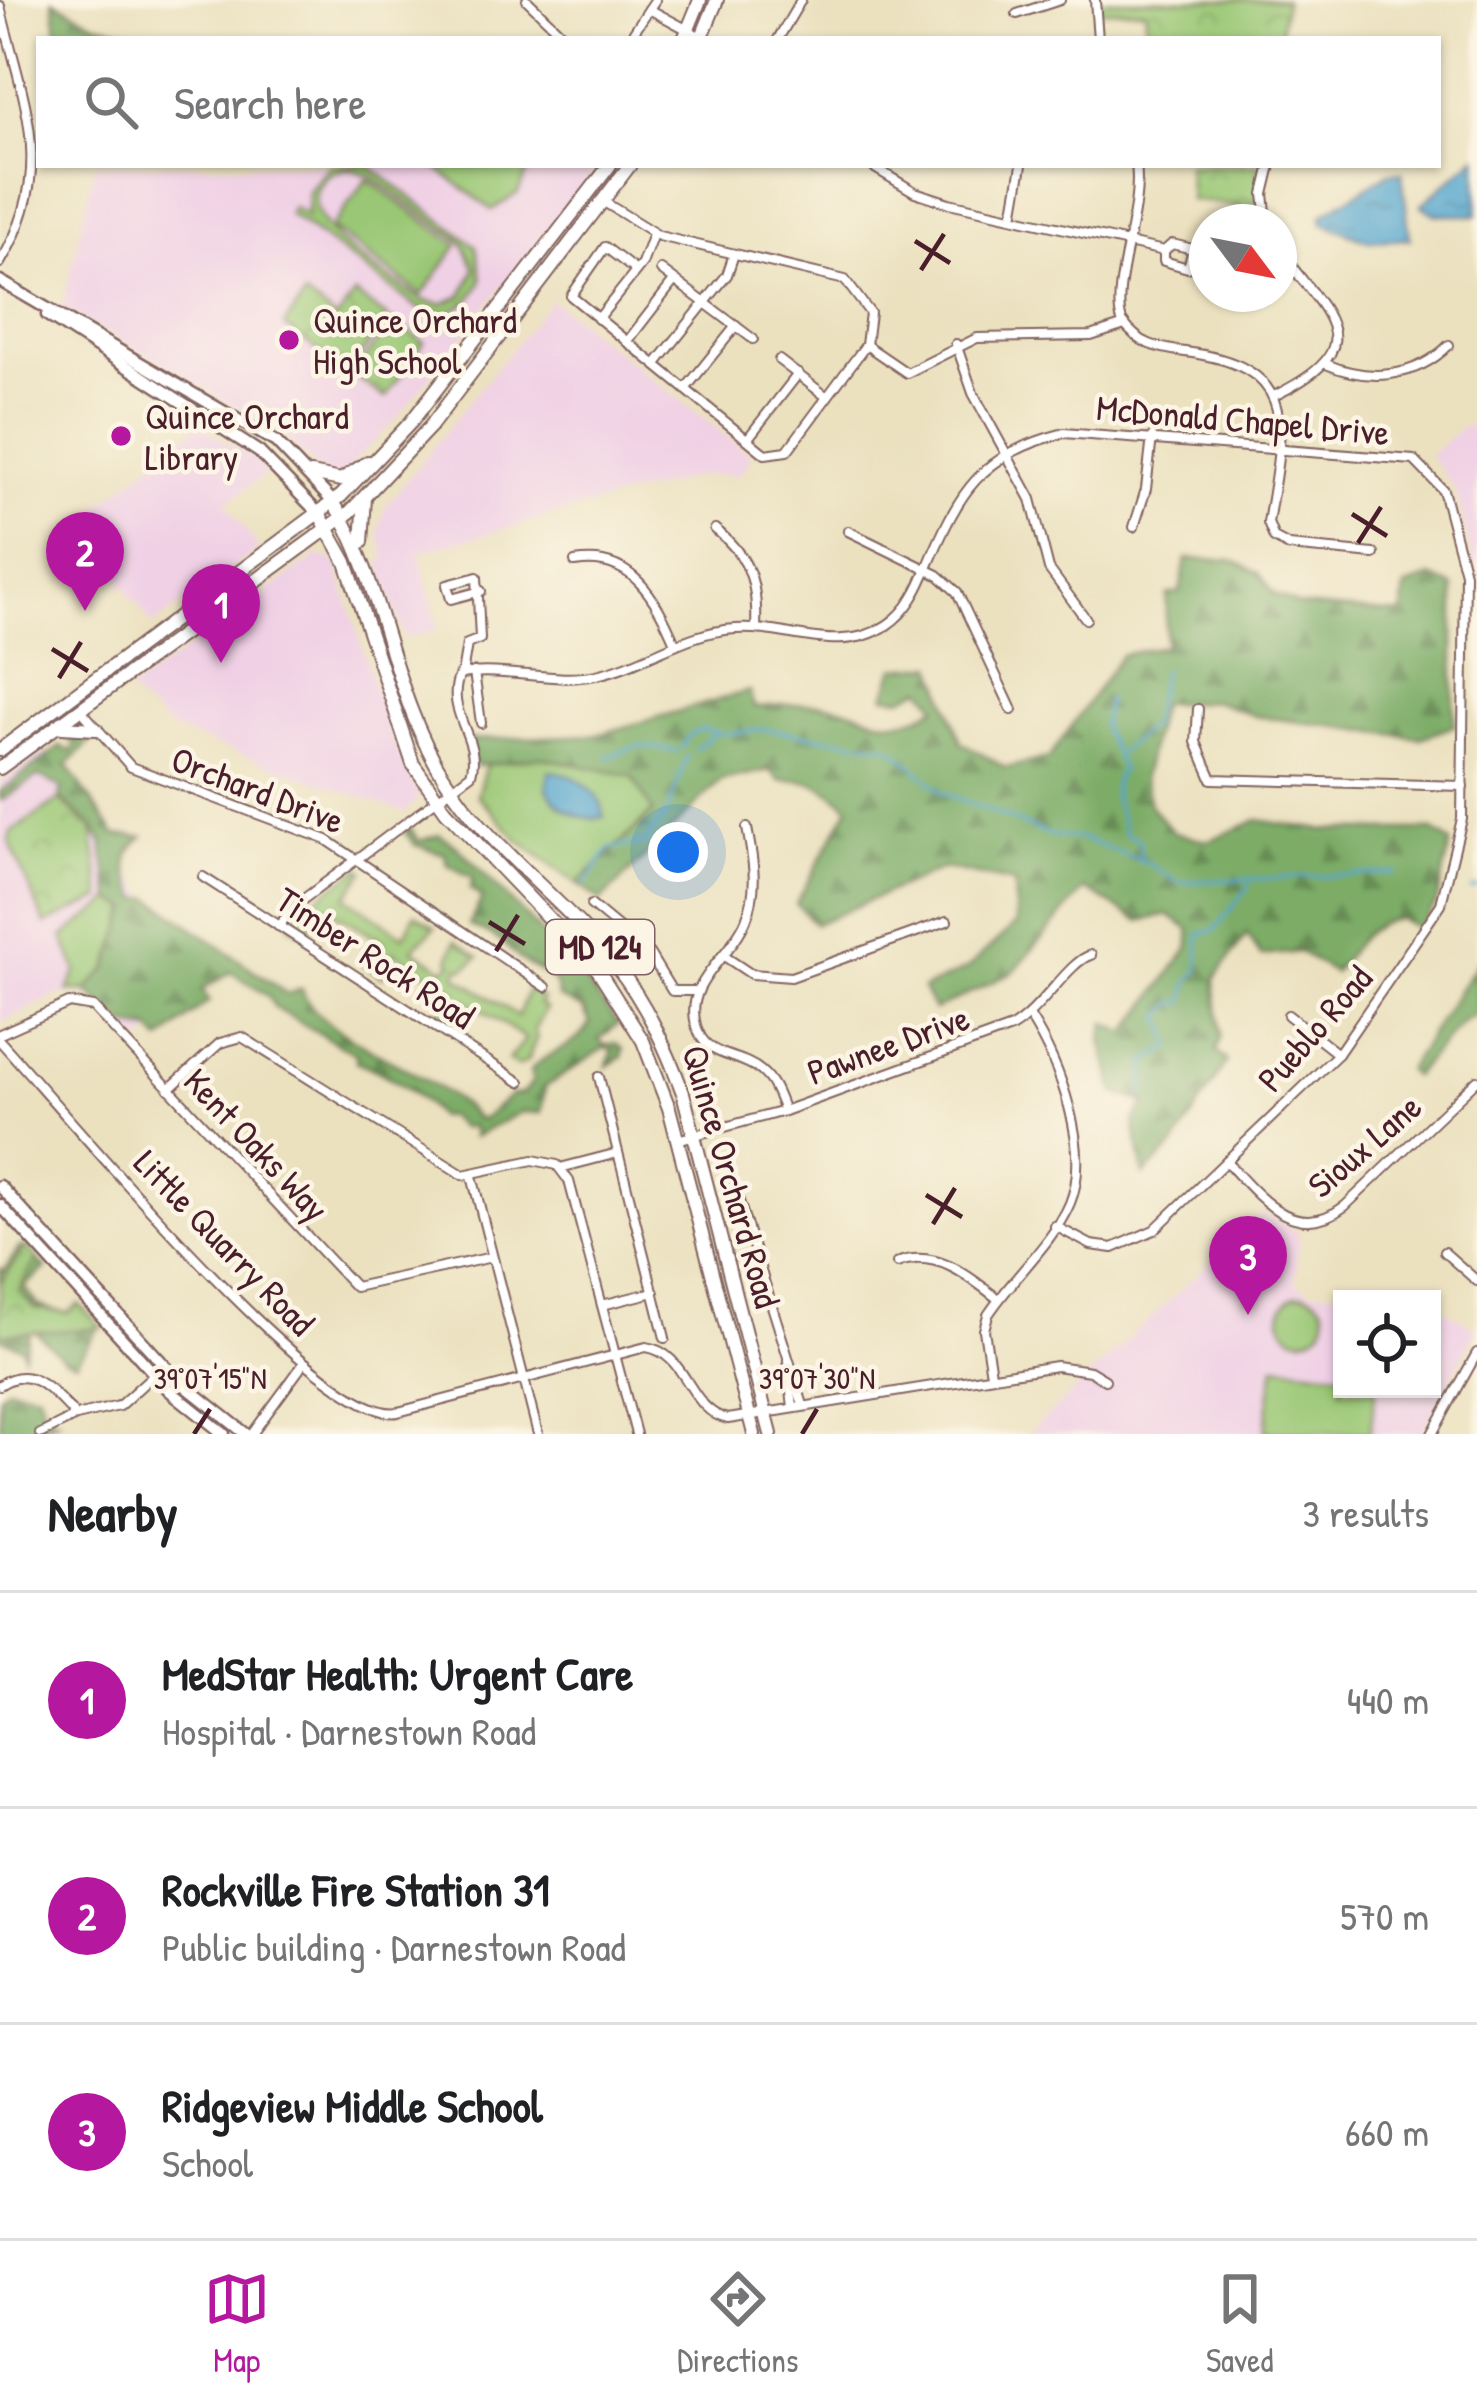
<!DOCTYPE html>
<meta charset="utf-8">
<style>
body{margin:0;font-family:"Patrick Hand",sans-serif;background:#f6f6f6;color:#202124}
.controls{position:absolute;right:36px;bottom:36px;display:grid;overflow:hidden;border-radius:0px;box-shadow:0 3px 9px #0004}
.controls button{width:108px;height:108px;display:grid;place-items:center;padding:0;border:0;border-bottom:3px solid #e0e0e0;background:#fff;color:#202124;font:60px sans-serif}
.compass{position:absolute;left:1189px;top:204px;width:108px;height:108px;border-radius:50%;background:#fff;box-shadow:0 3px 9px #0004;rotate:122deg}
.you{position:absolute;left:678px;top:852px;width:42px;height:42px;margin:-30px;border:9px solid #fff;border-radius:50%;background:#1a73e8;box-shadow:0 0 0 18px #1a73e833}
.badge{display:grid;place-items:center;width:78px;height:78px;border-radius:50%;background:#b5179e;color:#fff;font-size:39px;font-weight:700}
.pin{position:absolute;translate:-50% -99px;filter:drop-shadow(0 3px 6px #0008)}
.pin::after{content:'';position:absolute;top:63px;width:42px;height:36px;background:inherit;clip-path:polygon(0 0,100% 0,50% 100%)}
.list{margin:0;padding:0;list-style:none}
h2{display:flex;justify-content:space-between;align-items:center;height:156px;margin:0;padding:0 48px;font-size:51px}
h2 small{font-size:39px;font-weight:400;color:#757577}
.list li{display:grid;grid-template-columns:78px 1fr auto;gap:36px;align-items:center;box-sizing:border-box;height:216px;padding:0 48px;border-top:3px solid #e0e0e0}
.list b{display:block;font-size:45px;white-space:nowrap}
.list p{margin:0;font-size:39px;white-space:nowrap;color:#757577}
.list em{font-size:39px;font-style:normal;color:#757577}
.icon{flex:none;width:66px;height:66px;fill:none;stroke:currentColor;stroke-width:2;stroke-linecap:round;stroke-linejoin:round}
.map{position:relative;flex:none;width:1477px;height:1434px;overflow:hidden}
.search{position:absolute;background:#fff;box-shadow:0 3px 9px #0004;left:36px;right:36px;top:36px;height:132px;display:flex;align-items:center;gap:30px;box-sizing:border-box;padding:0 42px;border-radius:0px;color:#757577;font-size:45px}
.sheet{height:804px;background:#fff}
nav{display:flex;justify-content:space-around;align-items:center;box-sizing:border-box;height:168px;border-top:3px solid #e0e0e0;background:#fff;font-size:33px;color:#757577}
nav a{display:grid;justify-items:center;gap:6px}
nav .on{color:#b5179e}
.map>svg:first-child{display:block}
</style>
<div class="map">
<svg width="1477" height="1434" viewBox="0 0 1477 1434">
<defs>
<pattern id="forest-firs" width="22" height="20" patternUnits="userSpaceOnUse" patternTransform="scale(3)"><rect width="22" height="20" fill="#7bac66"/><path d="M5 1l3.5 6h-7zM16 11l3.5 6h-7z" fill="#678b54"/></pattern>
<pattern id="park-crowns" width="20" height="18" patternUnits="userSpaceOnUse" patternTransform="scale(3)"><rect width="20" height="18" fill="#9ac774"/><path d="M2 6a3 3 0 1 1 6 0M12 15a3 3 0 1 1 6 0" fill="none" stroke="#86aa65"/></pattern>
<pattern id="water-ripples" width="26" height="14" patternUnits="userSpaceOnUse" patternTransform="scale(3)"><rect width="26" height="14" fill="#52a6ce"/><path d="M2 4q2-2 4 0t4 0M15 11q2-2 4 0t4 0" fill="none" stroke="#4687a7"/></pattern>
</defs>
<rect width="100%" height="100%" fill="#fcf5e5"/>
<filter id="ink" filterUnits="userSpaceOnUse"><feTurbulence type="fractalNoise" baseFrequency=".00833" numOctaves="2"/><feDisplacementMap in="SourceGraphic" scale="24" xChannelSelector="R" yChannelSelector="G"/><feConvolveMatrix kernelMatrix="1 2 1 2 8 2 1 2 1" color-interpolation-filters="sRGB"/></filter>
<filter id="wash" filterUnits="userSpaceOnUse"><feTurbulence type="fractalNoise" baseFrequency=".004" numOctaves="4" result="noise"/><feDisplacementMap in="SourceGraphic" scale="48" xChannelSelector="R" yChannelSelector="G"/><feGaussianBlur stdDeviation="2.7" result="paint"/><feColorMatrix in="noise" values="0 0 0 0 0 0 0 0 0 0 0 0 0 0 0 0 0 1.4 0 .05"/><feComposite in="paint" operator="in"/></filter>
<g filter="url(#wash)">
<rect width="100%" height="100%" fill="#ebe1bf"/>
<g fill="#f0d0e5">
<path d="M95 165H599L394 422 338 477 325 475 290 442 181 373 62 309Z"/>
<path d="M551 300 752 456 739 475H702L419 552 438 629 406 639 380 564 385 558 379 532 385 507Z"/>
<path d="M1477 423V582L1456 491 1429 455 1463 427Z"/>
<path d="M198 425 255 459 266 474 226 503 259 549 153 625 77 525Z"/>
<path d="M317 556 335 560 391 739 419 795 406 813 173 730 128 692Z"/>
<path d="M45 751 170 930 226 966 140 1043 105 1005 83 993 59 994 0 1023V783Z"/>
<path d="M1262 1213 1299 1233 1295 1283 1312 1291H1333L1374 1277 1428 1299H1342V1389H1432V1302L1477 1329 1421 1434H1028Z"/>
</g>
<g fill="#9ac774" stroke="#727350" stroke-width="3" fill-rule="evenodd">
<path d="M368 165 476 246 482 279C471 307 447 320 418 308L289 214 293 207 307 216 308 191 330 166ZM350 169 369 175 463 243 475 269 462 296 442 304 425 301C396 283 295 226 319 187 326 175 337 170 350 169Z"/>
<path d="M530 165 518 193 492 210 435 167Z"/>
<path d="M367 179 458 245 422 295 331 228Z"/>
<path d="M540 757 632 775 653 811 577 884 519 841 477 795 486 765Z"/>
<path d="M360 868 364 871 346 897 404 936 415 914 435 927 413 949 444 969 453 963 449 960 455 941 479 957 464 969 459 967 457 976 518 1016 528 989 542 999 539 1004 546 1009 534 1030 537 1037 527 1061 517 1066 508 1060 526 1039 466 1000 454 1024 436 1012 456 991 394 952 382 977 364 965 384 942 321 905 310 930 300 932 290 925 299 910Z"/>
<path d="M112 900 129 908 108 968 86 991H68L77 971 63 937Z"/>
<circle cx="1303" cy="1316" r="22"/>
<path d="M1275 1365 1342 1373V1389H1376L1370 1434 1265 1432Z"/>
</g>
<g fill="url(#forest-firs)" stroke="#626648" stroke-width="3">
<path d="M53 0 95 23 161 39H58Z"/>
<path d="M1186 559 1232 560 1259 573 1274 594 1299 606 1402 614 1405 587 1431 577 1454 587V726L1421 738 1255 716 1215 701 1160 704 1143 778 1151 807 1173 832 1208 841 1258 820 1323 830H1432L1451 842 1436 904 1419 929 1399 918C1361 926 1356 945 1334 973L1300 952 1261 956 1247 934 1215 979 1221 1036 1216 1052 1227 1061 1174 1146 1144 1175 1134 1122 1146 1102 1115 1093 1102 1040 1106 1023 1127 1033 1190 946 1189 929 1168 915 1139 921 1085 889 1013 972 934 1010 923 989 968 968 1016 924 1014 883 944 868 815 924 796 904 849 807C826 786 811 777 780 781L770 770 721 780 601 901 577 884 653 812 632 776 540 757 475 766 469 740 597 735 749 691 754 707C776 706 798 703 820 704 862 705 888 741 937 706L922 688 902 698 885 696 895 668 934 665 961 742 1006 768 1049 758 1121 655 1165 646 1167 595 1180 592Z"/>
<path d="M77 732 92 740 67 765 115 835 143 837C119 855 127 875 140 899L151 898 287 994 302 989C313 1036 440 1073 475 1118L483 1119 511 1095 522 1094 533 1082 530 1071C551 1047 573 1053 590 1023L583 1009 558 997C557 971 536 973 521 960 495 937 502 939 469 925L482 898 470 889 473 878 448 865 445 854 415 845 405 832 410 828 419 841 440 835 457 846 569 961 618 1024 599 1039 605 1046 616 1043 623 1049 622 1057 607 1066 613 1050 604 1048 545 1087 541 1113 521 1112 473 1137 471 1126 460 1128 448 1116 438 1117C422 1094 381 1071 356 1061L357 1055 275 1008 268 996 231 972 202 990 209 1001 161 1041 151 1030 127 1026 86 991 108 968 129 909 112 900 102 843 94 828 60 798 62 788 39 776 0 801V792L61 746 70 752 76 743 67 739Z"/>
<path d="M1477 963V1015L1464 1020 1413 1076 1407 1070Z"/>
<path d="M20 1247 46 1268 24 1287 38 1305 67 1316 75 1309 96 1332 76 1362 63 1358 35 1331 29 1333 24 1354 22 1347 0 1338V1268L4 1271Z"/>
<path d="M8 1387 38 1393 44 1414 58 1420 22 1434H0V1395Z"/>
</g>
<g fill="url(#park-crowns)" stroke="#727350" stroke-width="3">
<path d="M1099 0H1285L1279 39H1148L1145 10H1099Z"/>
<path d="M1187 165H1260L1258 222H1238L1239 206 1190 200Z"/>
<path d="M355 294 388 318 348 372 284 326 305 296 337 319Z"/>
<path d="M393 320 424 342 385 398 353 375Z"/>
<path d="M60 800 92 828 102 898 45 924 9 841 11 832Z"/>
<path d="M26 1246 37 1258 19 1291 35 1308 68 1313 79 1304 102 1328 0 1334V1284Z"/>
</g>
<g fill="url(#water-ripples)" stroke="#4e627c" stroke-width="3">
<path d="M1477 156V215H1436L1421 205Z"/>
<path d="M1402 172 1410 239 1368 241 1323 223 1322 215 1389 173Z"/>
<path d="M549 771C574 773 602 790 604 817 582 822 557 809 547 789Z"/>
</g>
<g fill="none" stroke-linecap="round" stroke-linejoin="round">
<g stroke="#52a6ce" stroke-width="3">
<path d="M1108 698 1102 727 1122 769C1103 792 1121 809 1125 834L1139 840 1141 860"/>
<path d="M682 748 688 736 702 729 726 734 763 729 890 746 942 792 1050 835 1083 839 1146 862 1178 882 1396 873"/>
<path d="M695 749 717 732"/>
<path d="M1119 753 1150 726 1163 670"/>
<path d="M607 757 638 746 677 751"/>
<path d="M585 884 609 849 646 842 668 811 687 756"/>
<path d="M1471 889 1477 887"/>
<path d="M1144 1095 1146 1061 1172 1047 1161 1016 1176 1002 1184 1003 1189 981 1199 972V934L1215 930 1250 885"/>
</g>
</g>
</g>
<g filter="url(#ink)">
<g fill="none" stroke-linecap="round" stroke-linejoin="round">
<defs>
<g id="street">
<path d="M527 0 567 39"/>
<path d="M1095 0 1098 39"/>
<path d="M0 6C22 100 58 169 0 263"/>
<path d="M649 9 703 38"/>
<path d="M1017 14 1060 0"/>
<path d="M629 39 655 0"/>
<path d="M778 39 801 0"/>
<path d="M870 165 915 192 949 203 1164 251V261L1188 268 1193 249 1172 244 1164 251"/>
<path d="M1136 165C1143 213 1110 288 1122 321 1139 345 1157 348 1185 352 1303 367 1283 428 1268 523L1274 538 1289 546 1374 554"/>
<path d="M604 202 659 236 845 280 870 313 866 345 787 451 765 454 571 296 605 247 636 271"/>
<path d="M1013 217 1022 165"/>
<path d="M1267 222 1264 194 1271 165"/>
<path d="M661 270 753 339"/>
<path d="M598 319 642 264 653 234"/>
<path d="M627 342 674 281"/>
<path d="M956 344 973 393 1031 499 1049 569 1086 619"/>
<path d="M866 345 907 373 977 338 1091 336 1125 325"/>
<path d="M779 360 827 397"/>
<path d="M656 364 727 275 734 254"/>
<path d="M1326 364C1368 382 1415 379 1449 345"/>
<path d="M686 388 736 326"/>
<path d="M1274 396C1378 345 1326 316 1279 249"/>
<path d="M749 437 798 374"/>
<path d="M1134 527 1146 489 1152 437"/>
<path d="M715 529C751 558 758 584 756 629"/>
<path d="M848 531 938 575 957 592 1012 710"/>
<path d="M575 562C632 552 656 599 675 643"/>
<path d="M474 672 481 723"/>
<path d="M462 674 467 644 480 639 477 577 447 585 451 599 481 591"/>
<path d="M1198 709 1196 742 1212 779 1463 786"/>
<path d="M81 710 131 767 327 840 546 987"/>
<path d="M747 828C753 859 759 889 746 920 731 957 684 982 696 1025 705 1060 739 1052 761 1071 774 1082 778 1096 784 1111"/>
<path d="M203 877 520 1082"/>
<path d="M591 905 649 953 672 991H694"/>
<path d="M278 926 301 901 471 774C482 739 443 712 460 674 507 667 555 684 596 675 644 665 684 632 735 629 787 625 839 657 887 625 908 611 919 589 928 566 960 490 980 455 1064 433L1414 460 1443 490 1465 573 1462 819 1441 904 1338 1054 1154 1230 1113 1248 1091 1245 1055 1226"/>
<path d="M724 956 751 974 791 977 947 921"/>
<path d="M1288 1015 1338 1054"/>
<path d="M0 1034 69 1003 93 1007 355 1287 492 1257"/>
<path d="M0 1041C59 1105 324 1426 398 1412L646 1347C688 1353 688 1411 728 1419L1056 1366 1090 1371 1105 1380"/>
<path d="M599 1077 665 1338"/>
<path d="M169 1089 220 1043 242 1037 463 1175 533 1160 557 1165 569 1181 636 1434"/>
<path d="M677 1140 784 1111 1011 1028C1041 1011 1069 961 1091 955"/>
<path d="M1226 1161C1260 1198 1295 1244 1345 1206L1477 1080"/>
<path d="M560 1168 618 1153"/>
<path d="M472 1176 538 1434"/>
<path d="M734 1185 803 1405"/>
<path d="M1444 1252 1477 1281"/>
<path d="M897 1263C935 1248 969 1276 998 1299"/>
<path d="M602 1305 654 1292"/>
<path d="M788 1366 793 1407"/>
<path d="M991 1374 984 1330 988 1315C1012 1278 1053 1243 1070 1203 1092 1149 1059 1063 1030 1017"/>
<path d="M0 1385C32 1362 54 1394 76 1416"/>
<path d="M40 1434 76 1416 119 1406 164 1365"/>
<path d="M252 1434 304 1363"/>
<path d="M1432 1434 1477 1353"/>
</g>
<g id="secondary">
<path d="M0 281 276 442 334 503"/>
<path d="M47 315 259 452 320 515"/>
<path d="M0 1186 178 1380 246 1434"/>
<path d="M0 1205 169 1390 224 1434"/>
</g>
<g id="primary">
<path d="M684 39 700 0"/>
<path d="M701 39 717 0"/>
<path d="M311 474 341 480 368 462"/>
<path d="M334 503C385 588 390 690 442 774 487 847 562 897 615 964 646 1003 666 1047 683 1093L771 1434"/>
<path d="M320 515 346 562 413 764 446 811 598 970 643 1041 669 1108 754 1434"/>
<path d="M362 542 365 498"/>
<path d="M62 727 96 729"/>
<path d="M0 750 341 496 411 422 610 165"/>
<path d="M0 768 350 512 430 427 630 165"/>
</g>
</defs>
<use href="#street" stroke="#82635f" stroke-width="12"/>
<use href="#secondary" stroke="#82635f" stroke-width="15"/>
<use href="#primary" stroke="#82635f" stroke-width="16"/>
<use href="#street" stroke="#fff" stroke-width="8"/>
<use href="#secondary" stroke="#fff" stroke-width="10"/>
<use href="#primary" stroke="#fff" stroke-width="12"/>
</g>
</g>
<path fill="none" stroke="#4a1f2b" stroke-width="4.5" d="M915 241 950 263M921 270 944 234M1352 514 1387 536M1358 543 1381 507M52 649 88 671M59 678 81 642M489 922 525 944M496 951 518 915M926 1195 962 1217M933 1224 955 1188M194 1434 210 1409M802 1434 817 1409"/>
<g fill="#b5179e" stroke="#fcf5e5" stroke-width="4.5">
<circle cx="289" cy="340" r="12"/>
<circle cx="121" cy="436" r="12"/>
</g>
<g text-anchor="middle" dominant-baseline="central" stroke-width="9" stroke-linejoin="round" paint-order="stroke">
<rect fill="#fcf5e5" stroke="#7f5f63" stroke-width="3" x="546" y="920" width="108" height="54" rx="9"/>
<g font-size="33" font-weight="bold" fill="#4a1f2b">
<text x="600" y="947">MD 124</text>
</g>
<g font-size="36" fill="#4a1f2b" stroke="#fcf5e5" text-anchor="start">
<text x="313" y="319">Quince Orchard<tspan x="313" dy="41">High School</tspan></text>
<text x="145" y="415">Quince Orchard<tspan x="145" dy="41">Library</tspan></text>
</g>
<g font-size="36" fill="#4a1f2b" stroke="#fcf5e5">
<text transform="translate(1243 419) rotate(5)">McDonald Chapel Drive</text>
<text transform="translate(258 789) rotate(21)">Orchard Drive</text>
<text transform="translate(376 957) rotate(33)">Timber Rock Road</text>
<text transform="translate(1314 1028) rotate(-49)">Pueblo Road</text>
<text transform="translate(888 1044) rotate(-20)">Pawnee Drive</text>
<text transform="translate(257 1144) rotate(47)">Kent Oaks Way</text>
<text transform="translate(1364 1145) rotate(-41)">Sioux Lane</text>
<text transform="translate(732 1176) rotate(74)">Quince Orchard Road</text>
<text transform="translate(225 1242) rotate(46)">Little Quarry Road</text>
</g>
</g>
<g font-size="30" text-anchor="middle" fill="#4a1f2b" stroke="#fcf5e5" stroke-width="9" stroke-linejoin="round" paint-order="stroke">
<text x="210" y="1389">39°07'15"N</text>
<text x="817" y="1389">39°07'30"N</text>
</g>
</svg>
<div class="controls">
<button><svg class="icon" aria-label="locate" viewBox="0 0 24 24"><circle cx="12" cy="12" r="6"/><path d="M12 2v4M12 18v4M2 12h4M18 12h4"/></svg></button>
</div>
<svg class="compass" viewBox="-18 -18 36 36"><path d="M0-13l5 13h-10z" fill="#e53935"/><path d="M0 13l5-13h-10z" fill="#757577"/></svg>
<div class="you"></div>
<div class="pin badge" style="left:221px;top:663px">1</div>
<div class="pin badge" style="left:85px;top:611px">2</div>
<div class="pin badge" style="left:1248px;top:1315px">3</div>
<div class="search"><svg class="icon" aria-label="search" viewBox="0 0 24 24"><circle cx="10" cy="10" r="6"/><path d="M15 15l6 6"/></svg>Search here</div>
</div>
<section class="sheet">
<h2>Nearby<small>3 results</small></h2>
<ul class="list">
<li><span class="badge">1</span><div><b>MedStar Health: Urgent Care</b><p>Hospital · Darnestown Road</p></div><em>440 m</em></li>
<li><span class="badge">2</span><div><b>Rockville Fire Station 31</b><p>Public building · Darnestown Road</p></div><em>570 m</em></li>
<li><span class="badge">3</span><div><b>Ridgeview Middle School</b><p>School</p></div><em>660 m</em></li>
</ul>
</section>
<nav>
<a class="on"><svg class="icon" aria-label="map" viewBox="0 0 24 24"><path d="M3 6l6-2 6 2 6-2v14l-6 2-6-2-6 2zM9 4v14M15 6v14"/></svg>Map</a>
<a><svg class="icon" aria-label="directions" viewBox="0 0 24 24"><path d="M12 3l9 9-9 9-9-9zM9 14v-3h6M13 9l2 2-2 2"/></svg>Directions</a>
<a><svg class="icon" aria-label="saved" viewBox="0 0 24 24"><path d="M7 4h10v16l-5-4-5 4z"/></svg>Saved</a>
</nav>
